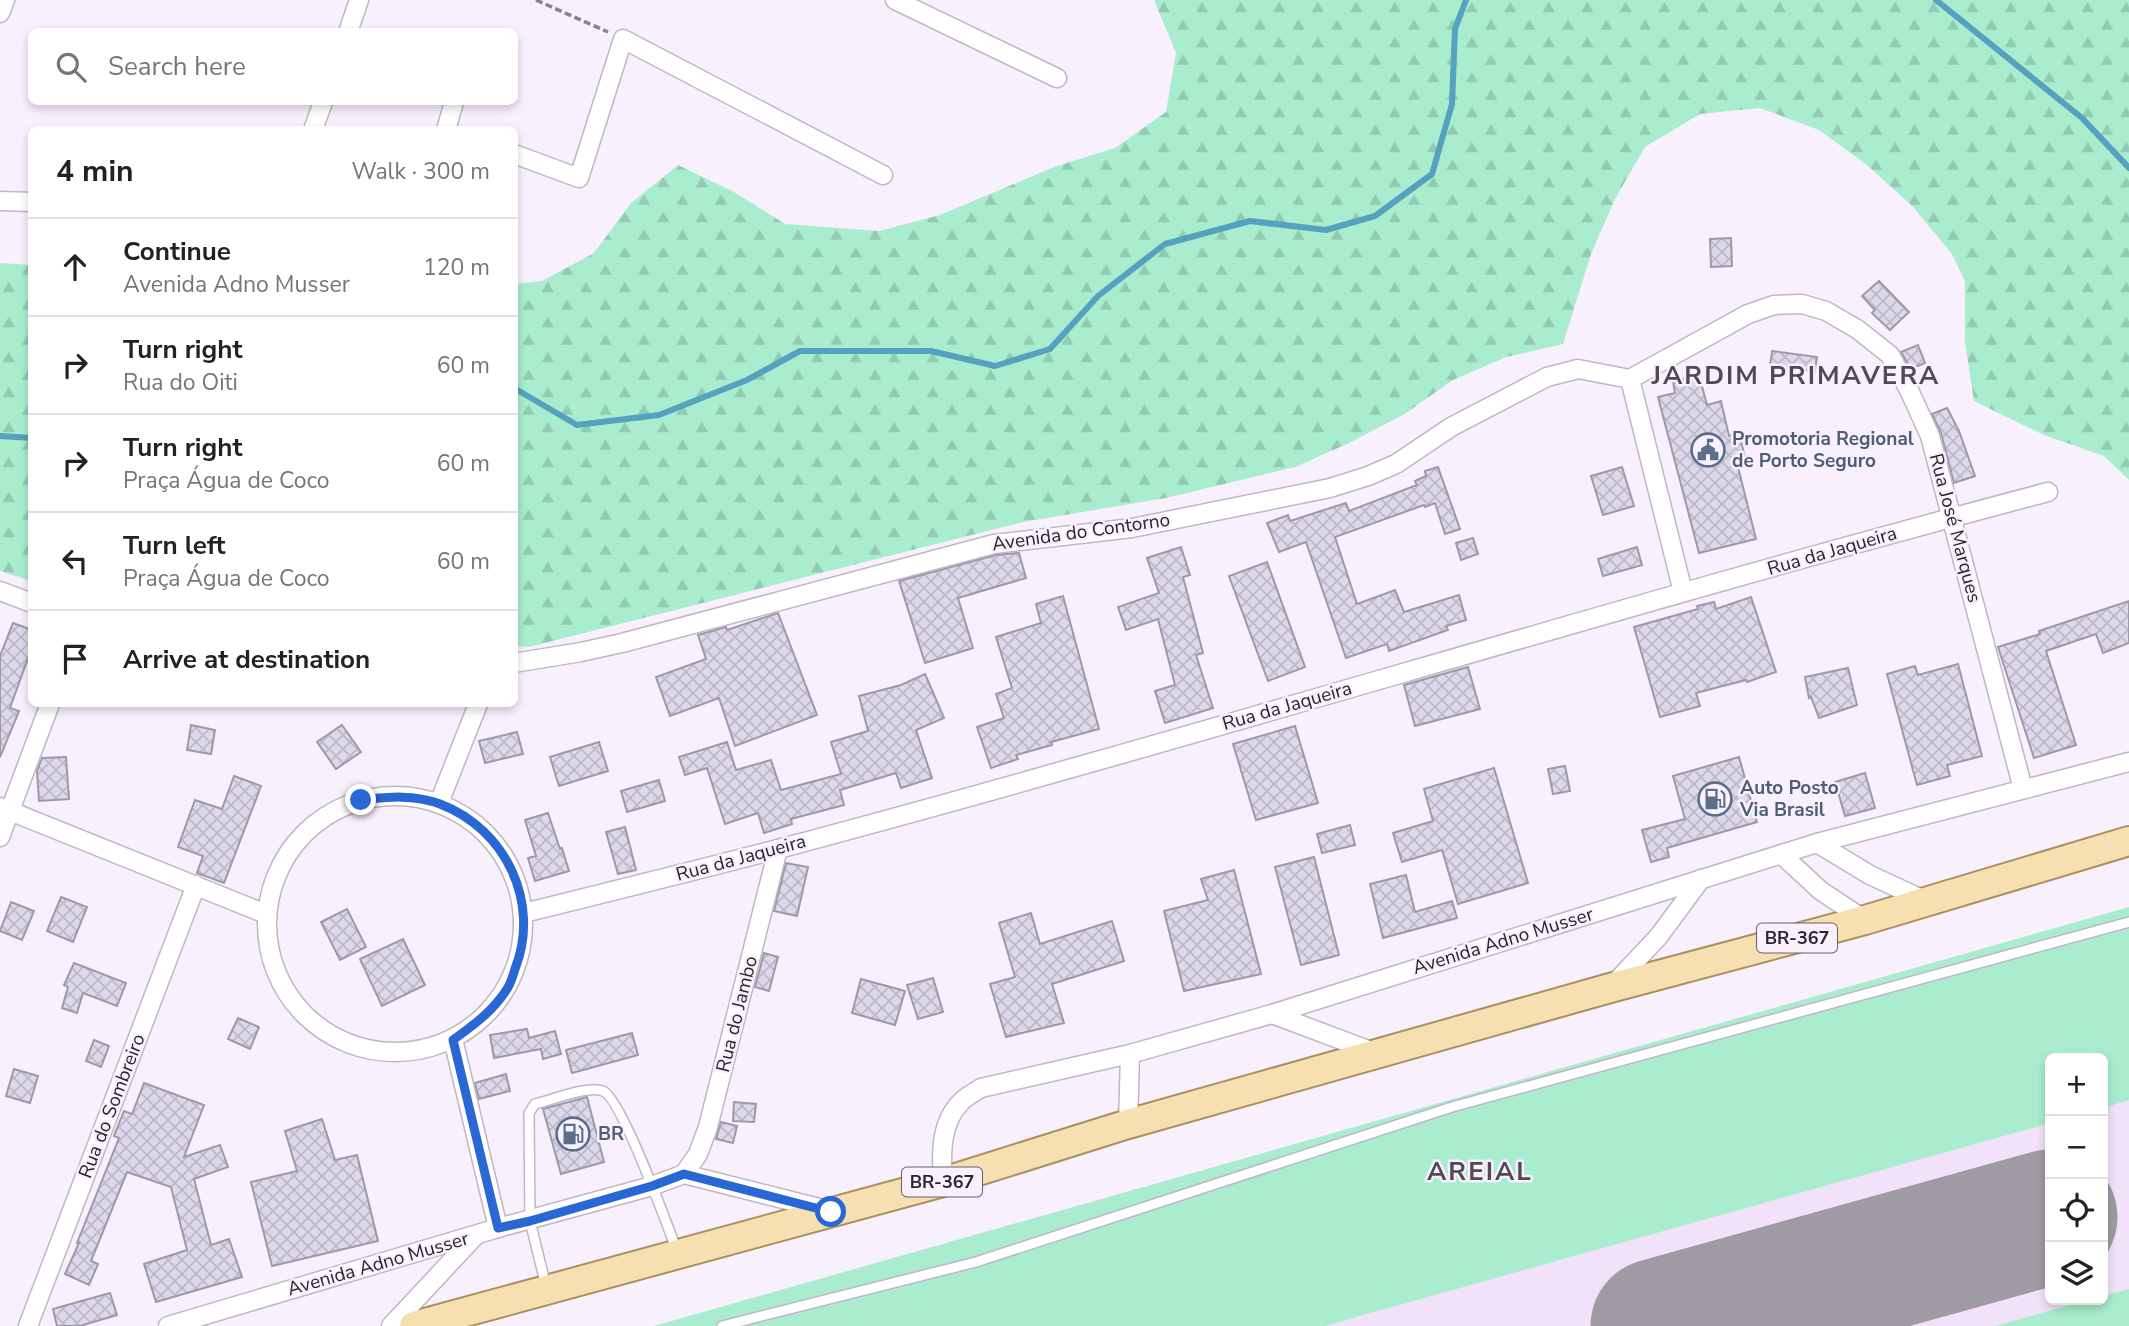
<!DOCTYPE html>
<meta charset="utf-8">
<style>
body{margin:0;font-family:"Nunito Sans",sans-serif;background:#f2f2f2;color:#222}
.controls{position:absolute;right:21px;bottom:21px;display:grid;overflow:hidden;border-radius:10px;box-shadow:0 4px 10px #0003}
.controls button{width:63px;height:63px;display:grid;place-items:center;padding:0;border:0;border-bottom:2px solid #e0e0e0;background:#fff;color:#222;font:35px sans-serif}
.stop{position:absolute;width:21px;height:21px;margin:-16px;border:5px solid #2967d4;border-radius:50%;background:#fff}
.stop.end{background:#2967d4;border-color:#fff;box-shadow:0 2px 7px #0008}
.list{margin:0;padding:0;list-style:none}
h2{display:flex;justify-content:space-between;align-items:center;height:91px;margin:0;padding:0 28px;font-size:30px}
h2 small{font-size:23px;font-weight:400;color:#767676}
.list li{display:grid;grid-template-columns:46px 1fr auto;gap:21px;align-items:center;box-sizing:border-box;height:98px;padding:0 28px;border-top:2px solid #e0e0e0}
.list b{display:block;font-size:26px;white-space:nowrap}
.list p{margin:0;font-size:23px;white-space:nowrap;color:#767676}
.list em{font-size:23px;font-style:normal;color:#767676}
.icon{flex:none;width:38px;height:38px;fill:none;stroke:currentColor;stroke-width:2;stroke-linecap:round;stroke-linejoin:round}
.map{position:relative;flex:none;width:2129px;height:1326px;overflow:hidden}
.search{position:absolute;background:#fff;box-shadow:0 4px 10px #0003;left:28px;top:28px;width:490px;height:77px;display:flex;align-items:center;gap:18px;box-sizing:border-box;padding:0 24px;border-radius:10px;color:#767676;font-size:26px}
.panel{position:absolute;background:#fff;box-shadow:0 4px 10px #0003;left:28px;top:126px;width:490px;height:581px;border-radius:10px}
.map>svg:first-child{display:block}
</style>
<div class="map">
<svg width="2129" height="1326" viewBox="0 0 2129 1326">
<defs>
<pattern id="forest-firs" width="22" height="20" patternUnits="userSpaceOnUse" patternTransform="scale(1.75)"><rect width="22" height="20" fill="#a9edce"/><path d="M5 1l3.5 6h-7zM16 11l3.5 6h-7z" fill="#92cbb1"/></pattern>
<pattern id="building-cross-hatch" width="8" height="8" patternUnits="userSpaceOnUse" patternTransform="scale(1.75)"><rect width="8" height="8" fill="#ddd8ea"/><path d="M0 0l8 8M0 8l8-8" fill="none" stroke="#beb9c9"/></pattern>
</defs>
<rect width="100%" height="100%" fill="#f8f0fd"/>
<path fill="#f1e2f9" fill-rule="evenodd" d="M2129 908V1326H655ZM2050 1058H2103V1300H2050Z"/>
<g fill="#a9edce">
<path d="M2129 907V1100L2103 1108V1058H2050V1123L1324 1326H654Z"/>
<path d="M2129 1289V1326H1995L2089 1300H2103V1296Z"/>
</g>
<g fill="url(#forest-firs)">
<path d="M1154 0H2129V480L2104 456 2044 435 1974 401 1965 342V281L1952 254 1913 207 1867 165 1819 130 1760 108 1700 114 1645 147 1615 199 1591 254 1563 344 1506 357 1453 380 1403 415 1349 443 1295 467 1166 498 1023 522 529 647 515 646V284L542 281 594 253 631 203 678 165 734 192 785 224 879 231 940 215 1054 167 1115 148 1166 112 1176 53Z"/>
<path d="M0 263 31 265V581L0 571Z"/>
</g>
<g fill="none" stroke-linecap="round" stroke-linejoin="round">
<g stroke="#55a2be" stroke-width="6">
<path d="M1936 0 2082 118 2129 168"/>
<path d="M514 388 577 425 659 415 747 380 800 351H931L995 366 1050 349 1098 296 1165 244 1250 221 1326 230 1375 216 1432 174 1452 104 1455 29 1466 0"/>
<path d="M0 436 32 438"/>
</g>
<path stroke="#a09aa4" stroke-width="135" d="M1658 1326 2050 1217"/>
</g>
<g fill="url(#building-cross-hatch)" stroke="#9e99a9" stroke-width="2">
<path d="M1731 238 1732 266 1711 267 1710 239Z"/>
<path d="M1879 281 1909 312 1890 330 1872 313 1875 310 1862 296Z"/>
<path d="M1918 345 1925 363 1911 369 1901 352Z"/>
<path d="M1772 351 1817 357 1815 371 1770 366Z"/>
<path d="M1699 375 1707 405 1721 401 1729 436 1739 433 1747 465 1738 467 1756 539 1699 553 1658 397 1675 393 1673 381Z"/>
<path d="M1947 408 1959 431 1975 476 1954 483 1941 433 1932 414Z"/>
<path d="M1438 467 1460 529 1445 534 1435 503 1425 507 1424 505 1335 537 1357 604 1395 590 1404 612 1459 595 1466 620 1446 626 1448 630 1389 651 1387 644 1346 658 1306 542 1279 552 1267 523 1288 515 1290 521 1346 503 1349 511 1417 485 1415 481 1426 476 1425 471Z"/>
<path d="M1622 467 1634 506 1603 515 1591 476Z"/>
<path d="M1473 538 1478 554 1461 560 1456 543Z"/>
<path d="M1181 547 1190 575 1183 577 1203 653 1196 655 1213 708 1165 723 1155 691 1175 685 1158 619 1126 630 1118 607 1159 593 1147 558Z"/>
<path d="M1637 547 1642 565 1603 576 1598 559Z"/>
<path d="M1019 553 1026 578 958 598 973 648 925 663 899 581 996 555Z"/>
<path d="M1267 562 1305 667 1268 681 1229 576Z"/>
<path d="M1063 596 1099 729 1051 742 1052 745 1016 755 1018 759 991 768 977 727 1004 718 996 694 1012 688 996 637 1041 623 1036 604Z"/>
<path d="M1751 597 1776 672 1747 682 1746 680 1696 693 1700 706 1660 717 1634 627 1698 609 1697 606 1714 602 1716 609Z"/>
<path d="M2129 601V643L2103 653 2096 634 2046 651 2076 745 2034 758 1998 647 2040 634 2039 631Z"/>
<path d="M778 613 817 715 735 746 719 698 670 716 656 677 706 659 698 635 726 627 727 630Z"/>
<path d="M13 623 32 630V647L10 708 19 711 0 757V656Z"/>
<path d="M1958 664 1982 756 1947 765 1950 776 1917 785 1887 674 1915 666 1918 675Z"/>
<path d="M1468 667 1480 709 1415 726 1404 685Z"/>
<path d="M1848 668 1857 705 1819 718 1811 697 1809 698 1805 677Z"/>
<path d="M925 674 944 718 916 730 932 778 901 788 896 773 840 790 844 805 791 819 792 824 764 833 758 813 725 824 707 768 685 775 679 757 727 742 736 770 771 760 781 790 841 774 831 742 868 731 859 696 901 685Z"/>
<path d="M191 725 215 730 211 754 187 750Z"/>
<path d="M342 725 361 752 336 769 317 742Z"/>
<path d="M1295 726 1318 803 1256 820 1233 744Z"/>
<path d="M517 732 523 754 485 763 479 741Z"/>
<path d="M599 742 608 771 559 786 550 757Z"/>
<path d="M66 757 69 799 39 801 37 771 42 758Z"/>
<path d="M1739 757 1757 822 1667 848 1669 857 1651 862 1642 830 1685 819 1673 776Z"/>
<path d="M1565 766 1570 791 1553 794 1548 769Z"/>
<path d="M1494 768 1528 883 1458 904 1442 850 1402 862 1393 833 1433 821 1424 789Z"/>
<path d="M1865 773 1875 808 1845 816 1835 782Z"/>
<path d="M234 776 261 786 224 883 197 873 203 856 178 847 195 800 222 809Z"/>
<path d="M659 780 665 801 627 812 621 791Z"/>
<path d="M548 813 560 849 562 848 569 871 535 881 528 858 536 856 525 820Z"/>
<path d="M1350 825 1355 845 1322 853 1317 834Z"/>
<path d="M625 827 636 870 618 874 606 832Z"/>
<path d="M1314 857 1339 955 1301 965 1275 867Z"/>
<path d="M786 863 808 867 797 916 774 911Z"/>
<path d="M1234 870 1261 974 1184 991 1164 911 1208 900 1201 879Z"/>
<path d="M1406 875 1415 912 1452 901 1457 918 1383 938 1370 884Z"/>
<path d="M61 897 87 907 73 942 47 931Z"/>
<path d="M11 902 34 911 22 940 0 931Z"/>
<path d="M347 909 366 947 340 960 321 922Z"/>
<path d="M1031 913 1040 944 1112 921 1124 961 1052 984 1064 1023 1006 1037 990 984 1015 977 999 923Z"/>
<path d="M403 939 425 985 382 1006 360 959Z"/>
<path d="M764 953 778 957 769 991 755 987Z"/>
<path d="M74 963 126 983 117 1006 83 993 77 1013 62 1008 68 987 64 985Z"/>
<path d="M933 978 943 1012 918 1019 907 985Z"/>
<path d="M861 979 905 991 895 1025 852 1013Z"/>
<path d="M238 1018 259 1027 250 1049 228 1039Z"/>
<path d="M527 1029 529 1038 555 1031 561 1054 543 1059 541 1049 494 1058 490 1035Z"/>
<path d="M632 1033 638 1055 572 1073 566 1050Z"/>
<path d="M94 1040 109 1046 101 1067 86 1061Z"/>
<path d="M14 1069 38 1076 30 1103 6 1096Z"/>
<path d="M506 1074 510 1091 479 1099 475 1083Z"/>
<path d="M144 1083 204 1105 184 1157 220 1145 228 1167 194 1179 211 1245 229 1239 242 1277 156 1302 144 1264 187 1250 171 1187 127 1172 91 1261 98 1264 89 1285 65 1274 79 1243H77L119 1138 114 1136 124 1111 132 1114Z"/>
<path d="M587 1097 604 1162 561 1174 543 1109Z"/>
<path d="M734 1102 756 1104 754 1122 733 1121Z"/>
<path d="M322 1119 335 1160 357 1155 378 1241 272 1266 251 1182 297 1171 285 1131Z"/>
<path d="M721 1122 737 1126 733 1143 716 1139Z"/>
<path d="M110 1293 117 1315 80 1326H57L53 1309Z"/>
</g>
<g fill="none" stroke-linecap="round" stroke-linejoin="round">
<defs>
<g id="service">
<path d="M546 1286 530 1221 529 1113 535 1104C552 1100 588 1085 603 1091 621 1098 668 1227 677 1251"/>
<path d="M722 1326 976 1262 1452 1107 2129 922"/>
</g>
<g id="minor">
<path d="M895 0 1057 78"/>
<path d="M0 13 5 0"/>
<path d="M348 32 359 0"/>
<path d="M313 130 323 102"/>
<path d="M446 130 454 102"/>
<path d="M514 154 579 178 623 39 883 175"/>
<path d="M0 201 32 202"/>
<path d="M1630 379 1748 314 1774 305 1802 304 1826 311 1857 329 1890 355 1909 390 1930 436 2023 789"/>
<path d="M1630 379 1683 592"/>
<path d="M0 591 32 603"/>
<path d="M514 663 581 652 622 643 994 544 1132 528 1330 488 1368 476 1396 464 1451 427 1547 377 1578 369 1630 379"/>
<circle cx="395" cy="924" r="128"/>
<path d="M439 803 478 704"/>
<path d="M0 807 266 914"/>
<path d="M0 837 50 704"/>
<path d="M1817 843 1870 875 1926 901"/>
<path d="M1782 855 1821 891 1865 920"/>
<path d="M524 913C609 892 694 871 778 849 1203 736 1623 604 2048 492"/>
<path d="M1614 984 1659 936 1701 879"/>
<path d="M1272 1014 1376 1053"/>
<path d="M453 1039 498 1228"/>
<path d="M1128 1124 1130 1054"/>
<path d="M684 1174 698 1154 708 1127 778 849"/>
<path d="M943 1182C941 1154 940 1122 962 1101 967 1096 975 1092 981 1088L1130 1054 1272 1014 1817 843 2129 762"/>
<path d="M28 1326 196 885"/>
<path d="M168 1326 498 1228 652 1186 684 1174 827 1210"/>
<path d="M391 1326 474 1237"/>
</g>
<path id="primary" d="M414 1326 943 1182 1128 1124 1610 988 1865 920 2129 841"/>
</defs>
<use href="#service" stroke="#c0b6c5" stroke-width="12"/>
<use href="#minor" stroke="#c0b6c5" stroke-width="21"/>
<use href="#primary" stroke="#ab9060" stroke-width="32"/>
<path stroke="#88838c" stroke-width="3.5" stroke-dasharray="7 3.5" stroke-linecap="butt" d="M536 0 608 32"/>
<use href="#service" stroke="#fff" stroke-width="9"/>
<use href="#minor" stroke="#fff" stroke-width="18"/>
<use href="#primary" stroke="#f6dfb0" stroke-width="28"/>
</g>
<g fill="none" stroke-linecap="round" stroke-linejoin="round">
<path stroke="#2967d4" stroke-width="9" d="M361 800C388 797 414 794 440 804 506 829 541 903 515 969 513 976 511 983 507 989 492 1012 475 1024 453 1040L498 1228 530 1221 652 1186 684 1174 831 1212"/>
</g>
<defs>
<symbol id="civic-ring" viewBox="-11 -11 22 22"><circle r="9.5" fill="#f8f0fd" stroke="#5c6f8a" stroke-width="1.5"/><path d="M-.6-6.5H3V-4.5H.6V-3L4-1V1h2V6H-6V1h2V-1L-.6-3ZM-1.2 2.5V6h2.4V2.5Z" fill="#5c6f8a"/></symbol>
<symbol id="fuel-ring" viewBox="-11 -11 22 22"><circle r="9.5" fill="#f8f0fd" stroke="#5c6f8a" stroke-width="1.5"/><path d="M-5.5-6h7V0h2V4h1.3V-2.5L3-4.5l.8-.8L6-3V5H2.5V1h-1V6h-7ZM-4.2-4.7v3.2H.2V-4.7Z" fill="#5c6f8a"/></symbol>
</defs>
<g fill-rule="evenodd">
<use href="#civic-ring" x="1689" y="431" width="38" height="38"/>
<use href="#fuel-ring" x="1696" y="780" width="38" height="38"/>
<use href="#fuel-ring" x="554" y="1115" width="38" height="38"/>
</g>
<g text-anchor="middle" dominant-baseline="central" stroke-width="5" stroke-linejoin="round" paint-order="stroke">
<g fill="#f8f0fd" stroke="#68636b" stroke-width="2">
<rect x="1757" y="923.5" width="80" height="29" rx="5"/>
<rect x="902" y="1167.5" width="80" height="29" rx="5"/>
</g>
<g font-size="18" font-weight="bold" fill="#2a262c">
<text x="1797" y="938">BR-367</text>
<text x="942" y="1182">BR-367</text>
</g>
<g font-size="19" font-weight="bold" fill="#4e5e75" stroke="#f8f0fd" text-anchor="start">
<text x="1732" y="439">Promotoria Regional<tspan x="1732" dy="22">de Porto Seguro</tspan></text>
<text x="1740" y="788">Auto Posto<tspan x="1740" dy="22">Via Brasil</tspan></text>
<text x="598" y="1134">BR</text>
</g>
<g font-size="19" fill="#2a262c" stroke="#f8f0fd">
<text transform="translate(1955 528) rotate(75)">Rua José Marques</text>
<text transform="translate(1081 532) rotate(-8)">Avenida do Contorno</text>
<text transform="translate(1832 551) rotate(-16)">Rua da Jaqueira</text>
<text transform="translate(1287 706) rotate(-16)">Rua da Jaqueira</text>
<text transform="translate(741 858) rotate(-15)">Rua da Jaqueira</text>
<text transform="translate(1503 941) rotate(-17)">Avenida Adno Musser</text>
<text transform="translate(737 1014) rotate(-76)">Rua do Jambo</text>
<text transform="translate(112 1106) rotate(-69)">Rua do Sombreiro</text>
<text transform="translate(378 1264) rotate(-16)">Avenida Adno Musser</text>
</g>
<g font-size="26" font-weight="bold" letter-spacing="2" fill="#524956" stroke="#f8f0fd">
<text x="1796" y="375">JARDIM PRIMAVERA</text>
<text x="1480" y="1171">AREIAL</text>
</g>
</g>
</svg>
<div class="controls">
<button>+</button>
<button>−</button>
<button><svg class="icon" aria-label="locate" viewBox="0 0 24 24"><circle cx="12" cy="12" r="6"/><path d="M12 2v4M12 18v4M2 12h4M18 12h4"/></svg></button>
<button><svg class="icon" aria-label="layers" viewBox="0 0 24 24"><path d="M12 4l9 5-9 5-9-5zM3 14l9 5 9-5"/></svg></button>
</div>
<div class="stop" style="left:831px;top:1212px"></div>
<div class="stop end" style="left:361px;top:800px"></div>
<div class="search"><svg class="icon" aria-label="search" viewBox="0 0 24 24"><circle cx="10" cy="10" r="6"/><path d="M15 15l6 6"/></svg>Search here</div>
<section class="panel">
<h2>4 min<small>Walk · 300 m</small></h2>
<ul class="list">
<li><svg class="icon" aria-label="ahead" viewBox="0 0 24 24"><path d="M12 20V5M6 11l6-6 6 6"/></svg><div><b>Continue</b><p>Avenida Adno Musser</p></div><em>120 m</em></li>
<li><svg class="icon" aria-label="right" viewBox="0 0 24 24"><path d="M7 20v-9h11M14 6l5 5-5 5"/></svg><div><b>Turn right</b><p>Rua do Oiti</p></div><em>60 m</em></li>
<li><svg class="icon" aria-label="right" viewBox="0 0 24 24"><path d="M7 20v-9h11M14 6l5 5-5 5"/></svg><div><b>Turn right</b><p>Praça Água de Coco</p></div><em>60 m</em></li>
<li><svg class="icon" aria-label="left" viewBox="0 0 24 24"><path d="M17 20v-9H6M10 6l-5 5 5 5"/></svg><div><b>Turn left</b><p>Praça Água de Coco</p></div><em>60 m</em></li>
<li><svg class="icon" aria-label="arrive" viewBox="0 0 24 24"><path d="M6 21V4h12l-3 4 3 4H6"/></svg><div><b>Arrive at destination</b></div></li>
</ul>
</section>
</div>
